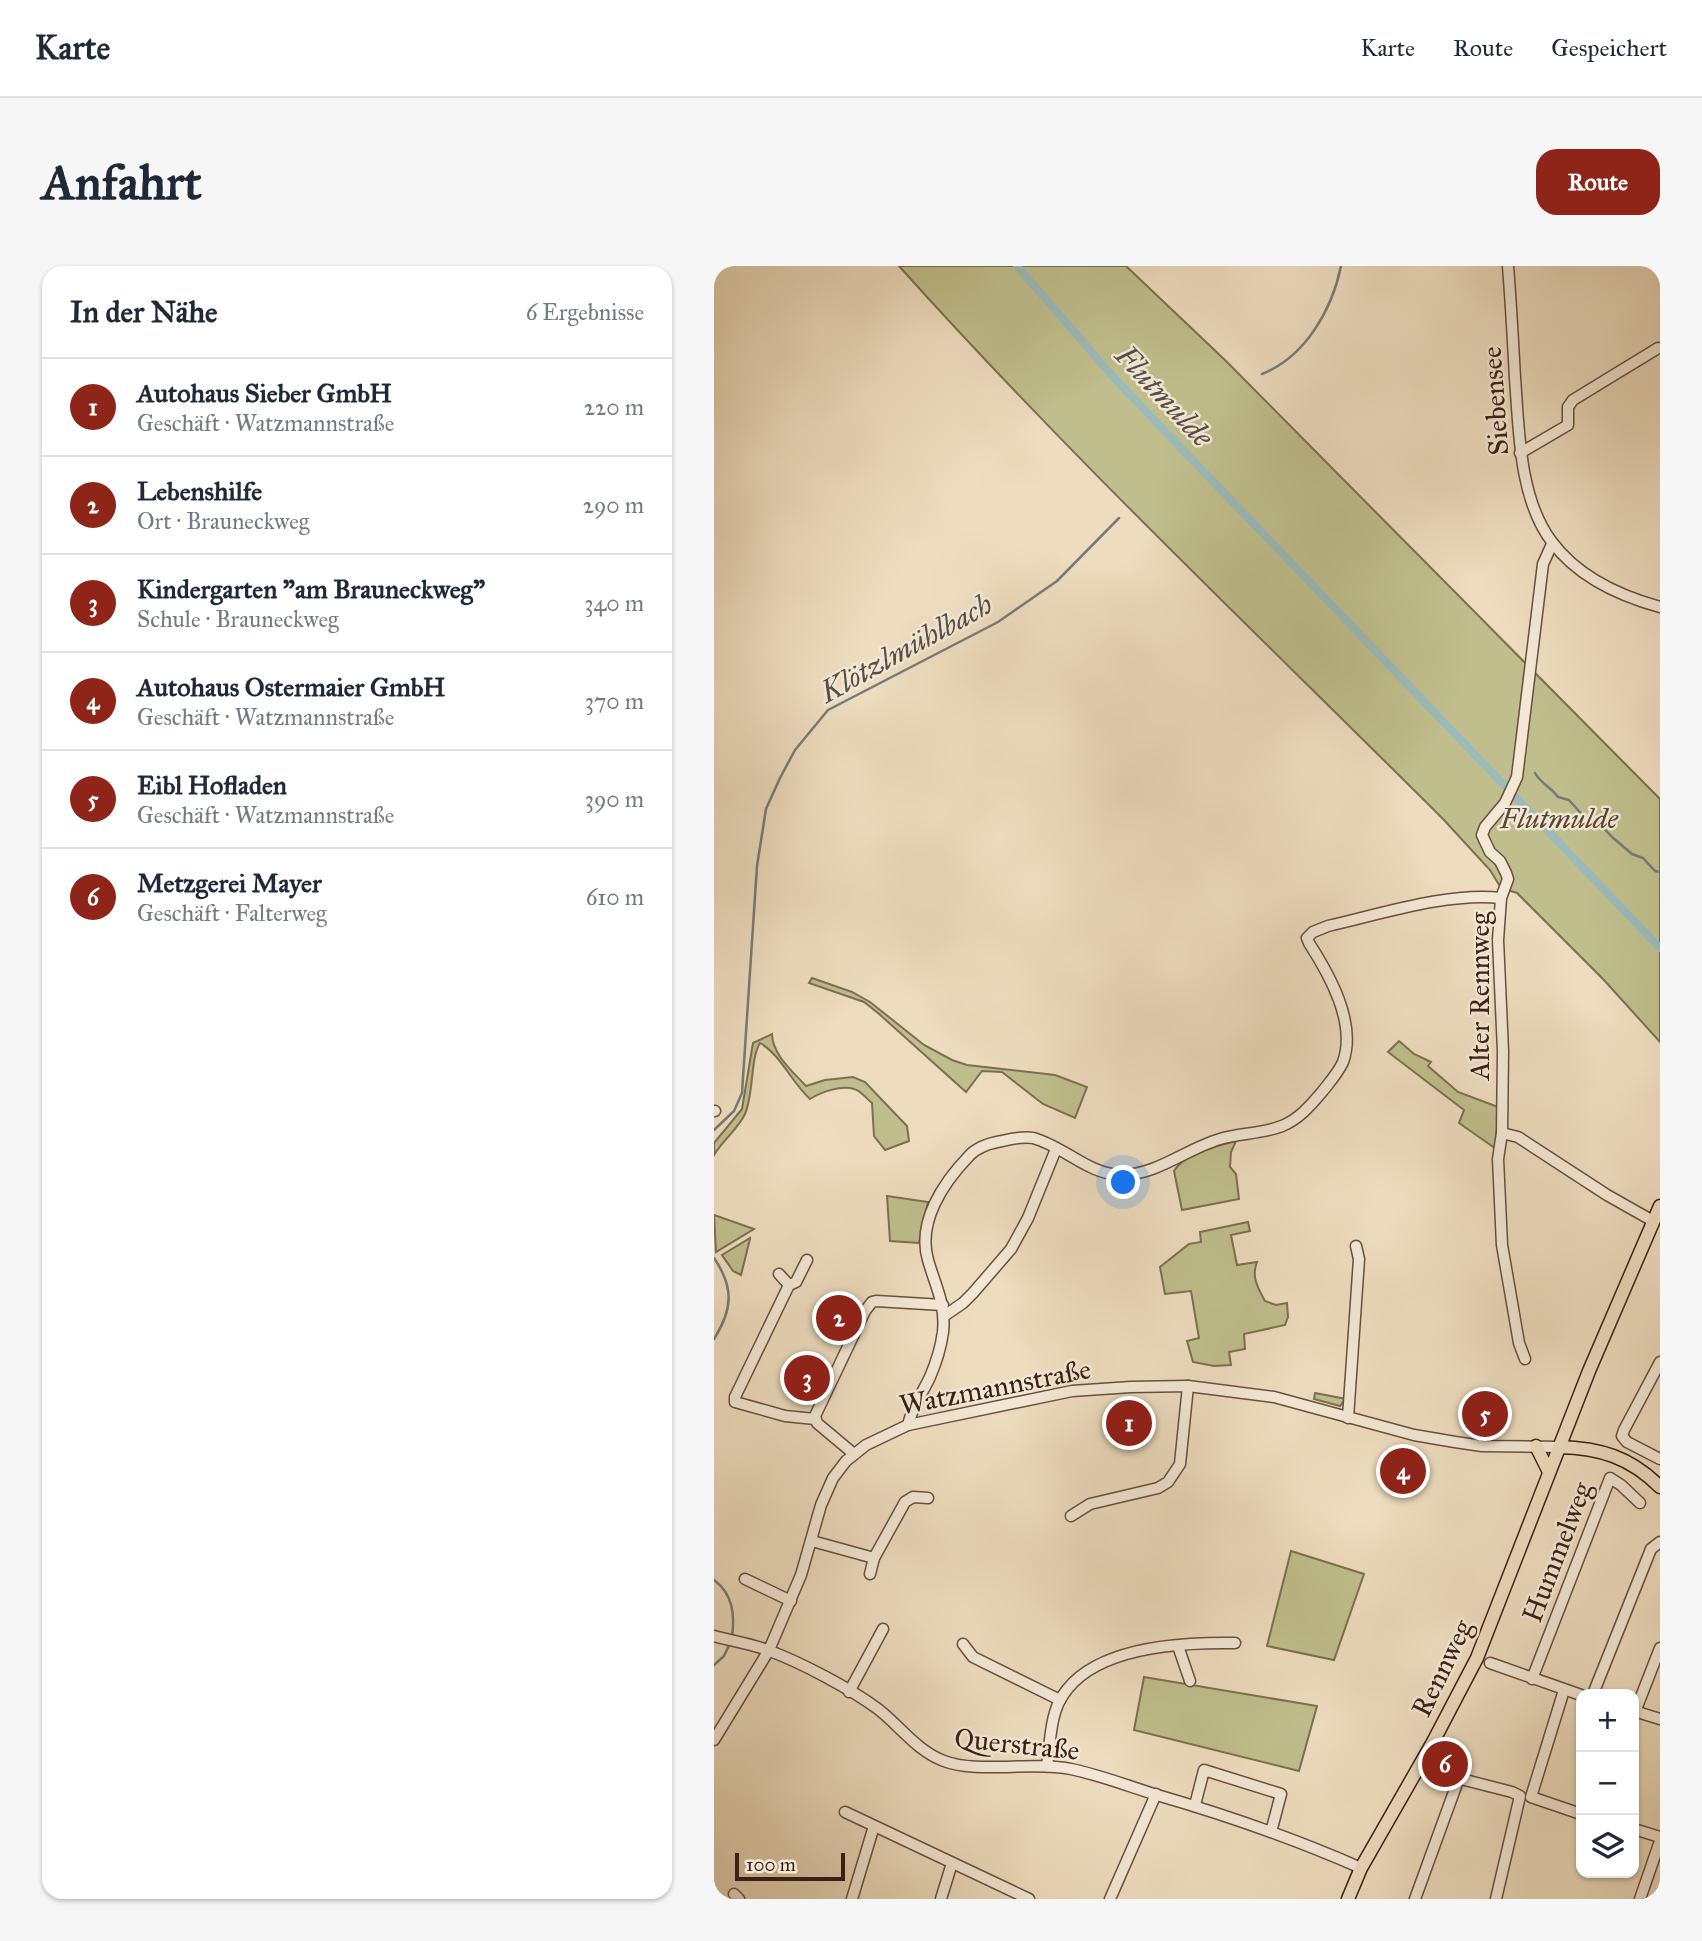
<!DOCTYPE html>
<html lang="de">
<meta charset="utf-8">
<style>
body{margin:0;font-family:"IM FELL Great Primer",serif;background:#f6f6f7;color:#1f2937}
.controls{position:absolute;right:21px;bottom:21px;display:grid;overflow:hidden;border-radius:14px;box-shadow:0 2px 5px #0004}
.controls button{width:63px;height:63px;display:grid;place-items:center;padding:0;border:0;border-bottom:2px solid #e0e1e3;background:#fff;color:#1f2937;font:35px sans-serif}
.scale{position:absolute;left:21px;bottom:18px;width:110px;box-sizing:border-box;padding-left:7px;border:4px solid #3a2016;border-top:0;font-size:19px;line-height:24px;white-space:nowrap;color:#3a2016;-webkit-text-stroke:5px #f3e8d5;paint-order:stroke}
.you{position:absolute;left:410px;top:917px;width:24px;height:24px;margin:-18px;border:5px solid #fff;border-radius:50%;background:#1a73e8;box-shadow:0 0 0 10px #1a73e833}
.badge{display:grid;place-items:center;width:46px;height:46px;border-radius:50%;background:#8f2418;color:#fff;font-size:23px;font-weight:700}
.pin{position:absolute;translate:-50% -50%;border:4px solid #fff;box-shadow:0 2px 7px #0006}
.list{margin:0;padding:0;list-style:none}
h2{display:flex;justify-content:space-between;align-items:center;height:91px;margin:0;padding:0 28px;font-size:30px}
h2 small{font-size:23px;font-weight:400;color:#747a83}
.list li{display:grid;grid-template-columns:46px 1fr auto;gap:21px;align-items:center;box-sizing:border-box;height:98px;padding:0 28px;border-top:2px solid #e0e1e3}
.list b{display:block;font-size:26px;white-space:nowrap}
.list p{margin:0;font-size:23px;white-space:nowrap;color:#747a83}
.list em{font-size:23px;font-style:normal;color:#747a83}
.icon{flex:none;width:38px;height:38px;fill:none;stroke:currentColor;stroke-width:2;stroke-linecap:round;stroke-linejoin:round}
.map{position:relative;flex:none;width:946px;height:1633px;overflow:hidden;border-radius:21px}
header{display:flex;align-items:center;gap:42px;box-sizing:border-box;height:98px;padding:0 35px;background:#fff;border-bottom:2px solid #e0e1e3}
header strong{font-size:33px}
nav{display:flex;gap:38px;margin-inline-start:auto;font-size:24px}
.intro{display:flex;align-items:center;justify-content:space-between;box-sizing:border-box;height:168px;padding:0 42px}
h1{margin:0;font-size:49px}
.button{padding:18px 32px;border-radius:21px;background:#8f2418;color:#fff;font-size:24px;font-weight:700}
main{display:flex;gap:42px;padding:0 42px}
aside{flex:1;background:#fff;border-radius:21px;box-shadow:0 2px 5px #0004}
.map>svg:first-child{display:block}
</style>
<header>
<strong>Karte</strong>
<nav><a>Karte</a><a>Route</a><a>Gespeichert</a></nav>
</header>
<div class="intro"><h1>Anfahrt</h1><a class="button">Route</a></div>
<main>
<aside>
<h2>In der Nähe<small>6 Ergebnisse</small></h2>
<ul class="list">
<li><span class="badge">1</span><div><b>Autohaus Sieber GmbH</b><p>Geschäft · Watzmannstraße</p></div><em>220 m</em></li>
<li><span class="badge">2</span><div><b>Lebenshilfe</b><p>Ort · Brauneckweg</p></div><em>290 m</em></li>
<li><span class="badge">3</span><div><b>Kindergarten &quot;am Brauneckweg&quot;</b><p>Schule · Brauneckweg</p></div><em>340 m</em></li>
<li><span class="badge">4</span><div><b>Autohaus Ostermaier GmbH</b><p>Geschäft · Watzmannstraße</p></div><em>370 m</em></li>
<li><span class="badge">5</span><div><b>Eibl Hofladen</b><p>Geschäft · Watzmannstraße</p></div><em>390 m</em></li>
<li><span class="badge">6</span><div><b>Metzgerei Mayer</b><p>Geschäft · Falterweg</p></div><em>610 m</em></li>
</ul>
</aside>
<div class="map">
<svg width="946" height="1633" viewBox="0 0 946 1633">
<rect width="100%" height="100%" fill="#eddcbe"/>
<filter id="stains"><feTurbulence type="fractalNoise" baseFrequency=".00286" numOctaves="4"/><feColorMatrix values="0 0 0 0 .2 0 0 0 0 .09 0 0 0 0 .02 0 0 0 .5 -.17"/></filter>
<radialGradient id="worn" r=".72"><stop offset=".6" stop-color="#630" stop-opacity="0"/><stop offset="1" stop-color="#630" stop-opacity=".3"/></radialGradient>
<g fill="#bfbe8c" stroke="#7c6f51" stroke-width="2">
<path d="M185 0H412L512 95 946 533V776L889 713 803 627 787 622 776 604 730 554C547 371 358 193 185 0Z"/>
<path d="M98 712 138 726 156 736 210 779 238 794 253 799 341 809 373 821 361 852 329 838 288 806 268 805 252 826 164 747 150 736 95 717Z"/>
<path d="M58 768C58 788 79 806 92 820L111 814 139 811 151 816 193 860 195 875 171 884 160 870 158 837C153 833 146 824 140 823 127 819 107 826 96 833 78 817 67 789 46 777 36 793 40 827 31 848 24 863 9 874 0 889V877L28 843 39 777Z"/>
<path d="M685 775 700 788 717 796 714 800 744 826 784 841 782 883 745 857 750 844 674 786Z"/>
<path d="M522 875 517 886 516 901 522 908 525 933 468 944 460 905C469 889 505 879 522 875Z"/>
<path d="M173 930 214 936 205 977 176 975Z"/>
<path d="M0 949 40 963 2 986Z"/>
<path d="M534 956 536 965 517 969 523 999 543 996C537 1011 544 1022 551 1035L562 1039 573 1037 574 1051 571 1059 530 1068 531 1083 515 1086 517 1099 500 1100 479 1096 473 1075 485 1072 477 1025 451 1028 446 1001 475 978 487 976 486 966Z"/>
<path d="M36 972V973L27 1009 19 1005 8 989Z"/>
<path d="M601 1127 632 1133 626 1140 600 1133Z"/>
<path d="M577 1285 650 1308 620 1394 553 1380Z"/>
<path d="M430 1411 603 1440 585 1505 420 1464Z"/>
</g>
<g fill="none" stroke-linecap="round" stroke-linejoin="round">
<g stroke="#747c78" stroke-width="2.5">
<path d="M548 108C591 91 618 44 627 0"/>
<path d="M821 507C827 518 837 521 844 531L855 534 871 552 882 554 898 571 918 588 929 592 941 605 946 606"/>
<path d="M0 864 20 845 28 827 43 600 52 543 66 512 81 484 114 444 284 356 343 315 405 252"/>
<path d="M0 992C20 1021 19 1043 0 1073"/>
<path d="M0 1314C19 1328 21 1349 18 1371"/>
<path d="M0 1399 10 1390 16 1377"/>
</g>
<path stroke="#9bbab9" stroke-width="8" d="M303 0 402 114 946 682"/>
<defs>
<g id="minor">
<path d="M794 0C797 37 799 75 801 112 805 164 805 233 838 276 864 311 906 330 946 341"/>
<path d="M806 187 854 159V141L859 134 944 82"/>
<path d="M0 845H1"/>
<path d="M788 867 804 871 893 929 939 955"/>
<path d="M65 1008 75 1019 82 1016 93 994"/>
<path d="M75 1019 21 1131V1136L71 1150 101 1153"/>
<path d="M230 1050 249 1037 259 1027 297 983 314 952 342 883"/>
<path d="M811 1093 805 1077 788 979 784 893 788 867 789 785 784 674 787 632 794 613 792 607 786 595 776 586 768 569 771 561 791 537 803 511 829 298 838 278"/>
<path d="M946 1096 910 1164 908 1170 913 1176 946 1193"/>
<path d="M634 1152 645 993 642 980"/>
<path d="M194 1159C198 1141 208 1128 216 1111 222 1097 227 1081 229 1066 232 1038 221 1019 214 994 203 956 229 917 255 890 263 881 276 877 288 875 297 873 309 870 319 872 350 880 373 908 407 909 443 909 472 883 506 873 526 867 548 868 568 860 585 853 596 840 608 826 615 817 624 807 629 796 643 757 615 708 595 677L593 672 599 666 614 660C667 648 734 626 787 632"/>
<path d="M140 1188 103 1157 101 1150 151 1045 158 1036 162 1035 229 1039"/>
<path d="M357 1250 376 1238 444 1222 454 1216 466 1198 474 1120"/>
<path d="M98 1275 160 1292"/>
<path d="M156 1308 160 1292 191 1236 199 1231 214 1232"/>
<path d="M31 1313 77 1335"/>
<path d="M0 1370C18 1375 39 1378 56 1385 88 1397 137 1423 164 1443 186 1460 203 1485 230 1495 263 1508 319 1495 357 1503 386 1509 414 1520 443 1529 512 1549 581 1573 647 1602"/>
<path d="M249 1378 259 1391 346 1434"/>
<path d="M464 1380 476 1415"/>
<path d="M776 1397 867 1429"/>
<path d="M818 1413 896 1212 907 1219 926 1237"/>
<path d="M850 1424 817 1531 867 1548"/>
<path d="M135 1426 169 1363"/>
<path d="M879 1428 937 1283 946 1276"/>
<path d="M920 1445 946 1453"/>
<path d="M921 1446 946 1382"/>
<path d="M0 1474 55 1384 87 1309 107 1239 119 1212 132 1195 152 1179 194 1159 358 1125 417 1121 474 1120 560 1131 700 1169 741 1176 768 1180 845 1181"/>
<path d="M333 1500C336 1479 336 1455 345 1436 373 1380 466 1376 521 1377"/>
<path d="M704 1502 798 1526 806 1530 782 1633"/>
<path d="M481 1539 490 1504 567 1528 557 1566"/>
<path d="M131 1546 315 1633"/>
<path d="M920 1563 946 1571"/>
<path d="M20 1628 25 1633"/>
<path d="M138 1633 160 1560"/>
<path d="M227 1633 238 1597"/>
<path d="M396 1633 442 1528"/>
<path d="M701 1633 745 1512"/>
<path d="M926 1633 946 1575"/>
</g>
<g id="major">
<path d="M822 1180 835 1206"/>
<path d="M845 1181C886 1182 916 1191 946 1221"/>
<path d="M634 1633 647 1602 719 1476 763 1392 875 1105 946 940"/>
</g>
</defs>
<use href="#minor" stroke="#674f40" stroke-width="13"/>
<use href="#major" stroke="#3a2016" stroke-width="15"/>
<use href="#minor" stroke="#f3e8d5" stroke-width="10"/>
<use href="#major" stroke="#eddcbe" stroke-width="12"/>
</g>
<g text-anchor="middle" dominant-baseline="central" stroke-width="5" stroke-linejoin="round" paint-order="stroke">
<g font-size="28" fill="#3a2016" stroke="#f3e8d5">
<text transform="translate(781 135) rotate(-94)">Siebensee</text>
<text transform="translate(765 730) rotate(-90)">Alter Rennweg</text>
<text transform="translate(281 1121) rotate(-11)">Watzmannstraße</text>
<text transform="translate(843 1286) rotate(-69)">Hummelweg</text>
<text transform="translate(728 1402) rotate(-64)">Rennweg</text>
<text transform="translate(303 1478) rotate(6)">Querstraße</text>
</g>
<g font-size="28" font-style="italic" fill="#5b4834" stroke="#f3e8d5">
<text x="845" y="552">Flutmulde</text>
</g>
<g font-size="30" font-style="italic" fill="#574e47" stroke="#f3e8d5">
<text transform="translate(450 130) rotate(47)">Flutmulde</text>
<text transform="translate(192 382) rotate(-29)">Klötzlmühlbach</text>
</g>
</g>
<rect width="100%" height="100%" filter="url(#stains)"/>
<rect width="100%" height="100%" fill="url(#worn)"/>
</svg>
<div class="controls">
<button>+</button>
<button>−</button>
<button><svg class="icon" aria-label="layers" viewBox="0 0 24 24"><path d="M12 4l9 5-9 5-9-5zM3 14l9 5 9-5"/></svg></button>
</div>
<div class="scale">100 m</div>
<div class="you"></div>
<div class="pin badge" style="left:415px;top:1157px">1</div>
<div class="pin badge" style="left:125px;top:1052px">2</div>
<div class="pin badge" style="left:93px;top:1112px">3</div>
<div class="pin badge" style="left:689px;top:1205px">4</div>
<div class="pin badge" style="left:771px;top:1148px">5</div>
<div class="pin badge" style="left:731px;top:1498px">6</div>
</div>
</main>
